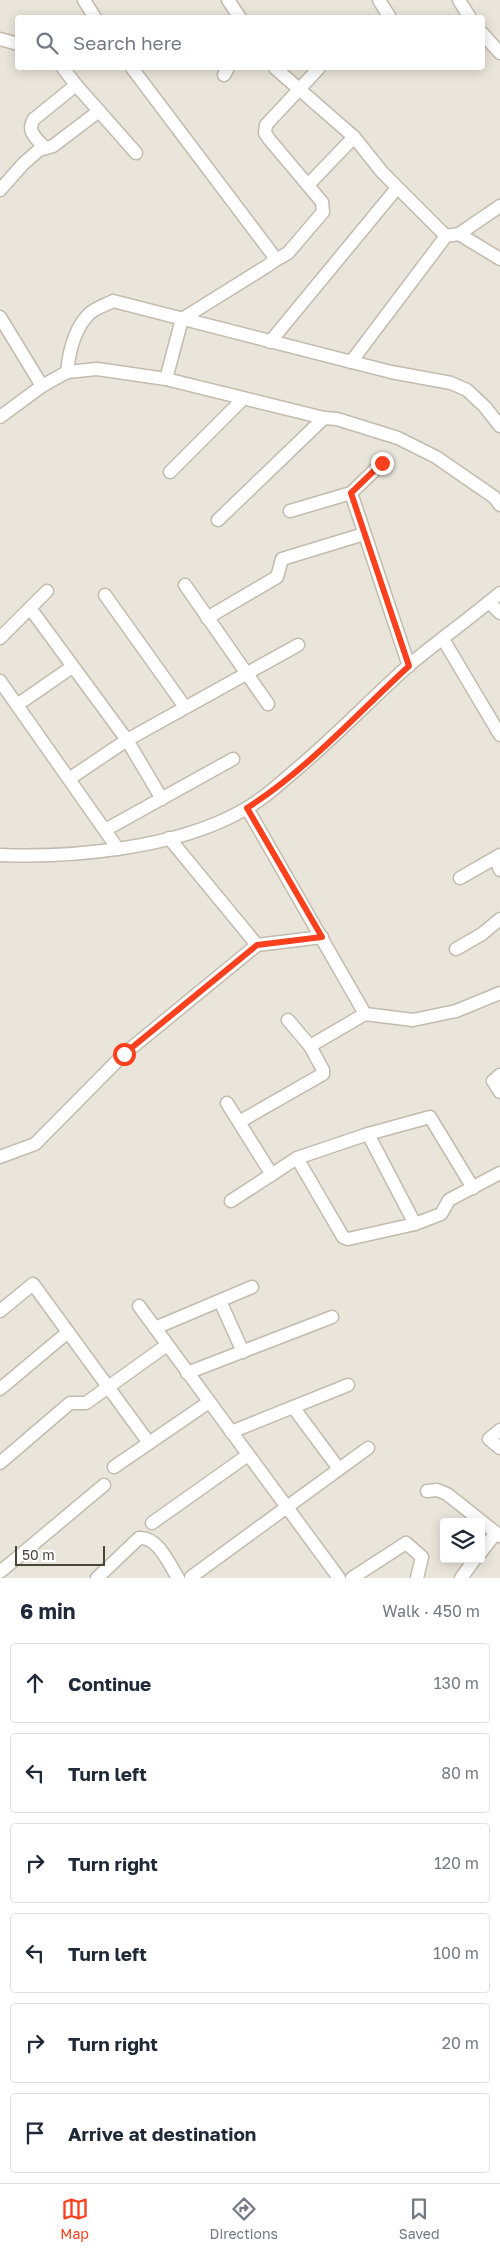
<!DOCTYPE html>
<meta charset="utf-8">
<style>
body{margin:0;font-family:"Golos Text",sans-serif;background:#f2f2f3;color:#1f2937}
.controls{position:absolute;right:15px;bottom:15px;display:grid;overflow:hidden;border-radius:5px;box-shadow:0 2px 12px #0003}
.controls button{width:45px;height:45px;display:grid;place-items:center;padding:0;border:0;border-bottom:1px solid #e0e1e3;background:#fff;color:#1f2937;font:25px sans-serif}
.scale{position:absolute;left:15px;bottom:12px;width:90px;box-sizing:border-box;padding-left:5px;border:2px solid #4b4439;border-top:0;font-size:14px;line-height:18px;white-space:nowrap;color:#4b4439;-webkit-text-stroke:4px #fff;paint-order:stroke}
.stop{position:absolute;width:15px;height:15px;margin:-11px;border:4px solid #fc3f1d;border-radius:50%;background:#fff}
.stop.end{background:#fc3f1d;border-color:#fff;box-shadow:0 1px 5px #0008}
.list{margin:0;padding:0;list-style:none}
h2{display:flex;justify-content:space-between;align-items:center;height:65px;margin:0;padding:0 20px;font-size:21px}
h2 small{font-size:16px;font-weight:400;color:#747a83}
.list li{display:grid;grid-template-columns:32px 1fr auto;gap:15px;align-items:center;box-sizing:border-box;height:80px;margin:0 10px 10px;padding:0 10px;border:1px solid #e0e1e3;border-radius:5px}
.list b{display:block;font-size:19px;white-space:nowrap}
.list em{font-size:16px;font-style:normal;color:#747a83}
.icon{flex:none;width:28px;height:28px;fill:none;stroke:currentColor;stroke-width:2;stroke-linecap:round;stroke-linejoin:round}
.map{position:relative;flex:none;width:500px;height:1578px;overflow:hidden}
.search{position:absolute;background:#fff;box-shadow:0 2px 12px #0003;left:15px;right:15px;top:15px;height:55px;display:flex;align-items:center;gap:12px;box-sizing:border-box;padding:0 18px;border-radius:5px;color:#747a83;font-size:19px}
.sheet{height:605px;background:#fff}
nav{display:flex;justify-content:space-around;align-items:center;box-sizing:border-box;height:70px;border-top:1px solid #e0e1e3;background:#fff;font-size:14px;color:#747a83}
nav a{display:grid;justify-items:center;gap:2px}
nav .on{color:#fc3f1d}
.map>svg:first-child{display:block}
</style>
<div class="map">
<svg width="500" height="1578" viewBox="0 0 500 1578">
<rect width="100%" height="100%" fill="#f6f3ec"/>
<path fill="#eae5da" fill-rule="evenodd" d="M0 0H500V1578H0ZM18 18H482V68H18ZM444 1522H481V1559H444Z"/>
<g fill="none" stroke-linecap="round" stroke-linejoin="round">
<defs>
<g id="street">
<path d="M84 0 95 18"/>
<path d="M228 0 240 18"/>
<path d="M379 0 389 16 387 18"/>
<path d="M459 0 470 18"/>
<path d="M482 33 500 53"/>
<path d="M0 39 18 44"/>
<path d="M132 68 273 255 274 261 267 266 182 319 166 379"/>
<path d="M275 68 354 137 382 172 446 236"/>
<path d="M224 75 228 68"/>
<path d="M76 85 99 111"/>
<path d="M44 147C36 138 26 131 34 119L76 85 63 68"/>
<path d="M308 185 354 137"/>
<path d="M0 190 23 164 39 150 53 146 99 111 136 153"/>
<path d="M459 234 500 259"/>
<path d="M274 261 288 253 323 212 322 202 269 139 265 133 266 125 319 68"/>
<path d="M0 317 42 386"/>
<path d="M270 342 397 188"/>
<path d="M351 362 446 236 459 234 500 206"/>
<path d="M67 372C69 352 75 328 89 314 95 308 106 305 113 301L391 372 451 383 467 390 485 407 500 426"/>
<path d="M0 417 42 386 67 372 97 369 166 379 324 418 337 419 398 438 436 457 494 497 500 505"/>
<path d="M170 472 243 399"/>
<path d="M351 493 409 666"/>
<path d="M290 511 351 493 382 463"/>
<path d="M218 520 324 418"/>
<path d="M185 585 268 704"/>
<path d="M105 595 185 707"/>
<path d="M489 602 500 613"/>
<path d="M30 608 127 740 162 799"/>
<path d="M207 618 277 577 282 559 364 534"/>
<path d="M0 638 47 591"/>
<path d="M443 639 500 735"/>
<path d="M0 681 118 849"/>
<path d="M17 705 72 667"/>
<path d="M69 779 127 740 298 645"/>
<path d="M247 808 365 1014"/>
<path d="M105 830 233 759"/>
<path d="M169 838 257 945"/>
<path d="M0 855C73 858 175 848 240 812 259 802 275 788 291 774 332 740 369 701 408 666 438 641 470 618 500 593"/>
<path d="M495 858 500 870"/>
<path d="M460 878 500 855"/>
<path d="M456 949 482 934 500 919"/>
<path d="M310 1046 365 1014 413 1020 456 1011 500 993"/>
<path d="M500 1075 493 1081 500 1092"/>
<path d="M227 1103 272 1175"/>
<path d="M239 1122 323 1074V1070L310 1046 288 1020"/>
<path d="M368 1134 415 1224"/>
<path d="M0 1157 35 1144 124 1054 257 945 322 937"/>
<path d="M297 1158 343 1237 348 1239 415 1224 441 1214 449 1200 500 1173"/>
<path d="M231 1201 297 1158 368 1134 430 1117 473 1188"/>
<path d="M220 1301 243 1352"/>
<path d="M139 1306 339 1578"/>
<path d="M0 1311 33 1284 149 1443"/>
<path d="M155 1328 252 1287"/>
<path d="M187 1373 332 1317"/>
<path d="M0 1389 68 1332"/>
<path d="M293 1407 339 1469"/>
<path d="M500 1430 489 1439 500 1448"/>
<path d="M231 1432 348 1385"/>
<path d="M0 1463 70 1403H86L167 1345"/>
<path d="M114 1467 209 1402"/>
<path d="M427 1491 437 1490 447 1494 500 1536"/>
<path d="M152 1523 248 1455"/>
<path d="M481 1552 496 1533"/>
<path d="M0 1572 104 1485"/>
<path d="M191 1577 368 1448"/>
<path d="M97 1578 139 1538C158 1536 169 1564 178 1578"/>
<path d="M352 1578 406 1543 422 1557 417 1578"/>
<path d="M461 1578 475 1559"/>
</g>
</defs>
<use href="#street" stroke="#c2bbae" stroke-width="15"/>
<use href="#street" stroke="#fff" stroke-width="12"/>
</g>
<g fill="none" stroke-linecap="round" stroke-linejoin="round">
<path stroke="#fc3f1d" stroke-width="6" d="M124 1054 257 945 322 937 247 808C307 770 357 714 409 666L351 493 382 463"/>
</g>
</svg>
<div class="controls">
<button><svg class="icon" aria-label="layers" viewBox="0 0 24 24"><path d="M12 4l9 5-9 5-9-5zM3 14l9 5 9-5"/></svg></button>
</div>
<div class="scale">50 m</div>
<div class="stop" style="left:124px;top:1054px"></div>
<div class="stop end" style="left:382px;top:463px"></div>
<div class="search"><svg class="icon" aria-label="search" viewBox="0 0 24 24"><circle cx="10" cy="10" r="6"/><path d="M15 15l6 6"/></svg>Search here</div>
</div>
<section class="sheet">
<h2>6 min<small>Walk · 450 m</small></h2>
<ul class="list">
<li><svg class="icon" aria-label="ahead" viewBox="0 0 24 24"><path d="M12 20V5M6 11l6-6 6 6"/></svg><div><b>Continue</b></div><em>130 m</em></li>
<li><svg class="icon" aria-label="left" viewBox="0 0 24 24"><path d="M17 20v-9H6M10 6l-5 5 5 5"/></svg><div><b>Turn left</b></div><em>80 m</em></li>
<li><svg class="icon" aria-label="right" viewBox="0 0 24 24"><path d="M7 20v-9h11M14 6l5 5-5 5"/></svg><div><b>Turn right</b></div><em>120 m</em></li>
<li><svg class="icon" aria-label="left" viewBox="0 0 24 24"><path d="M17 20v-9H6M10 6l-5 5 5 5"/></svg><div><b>Turn left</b></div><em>100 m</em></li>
<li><svg class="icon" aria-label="right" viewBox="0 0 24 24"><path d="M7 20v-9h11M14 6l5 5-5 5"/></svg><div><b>Turn right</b></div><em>20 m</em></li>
<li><svg class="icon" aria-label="arrive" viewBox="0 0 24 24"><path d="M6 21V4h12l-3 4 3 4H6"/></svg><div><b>Arrive at destination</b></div></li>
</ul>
</section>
<nav>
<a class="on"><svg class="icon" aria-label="map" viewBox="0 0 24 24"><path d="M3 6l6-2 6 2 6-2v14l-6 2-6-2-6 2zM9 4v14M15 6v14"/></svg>Map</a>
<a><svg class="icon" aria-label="directions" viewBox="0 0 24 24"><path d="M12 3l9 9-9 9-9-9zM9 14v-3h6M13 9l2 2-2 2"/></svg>Directions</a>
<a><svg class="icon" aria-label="saved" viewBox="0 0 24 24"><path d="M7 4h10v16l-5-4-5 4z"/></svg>Saved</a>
</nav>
